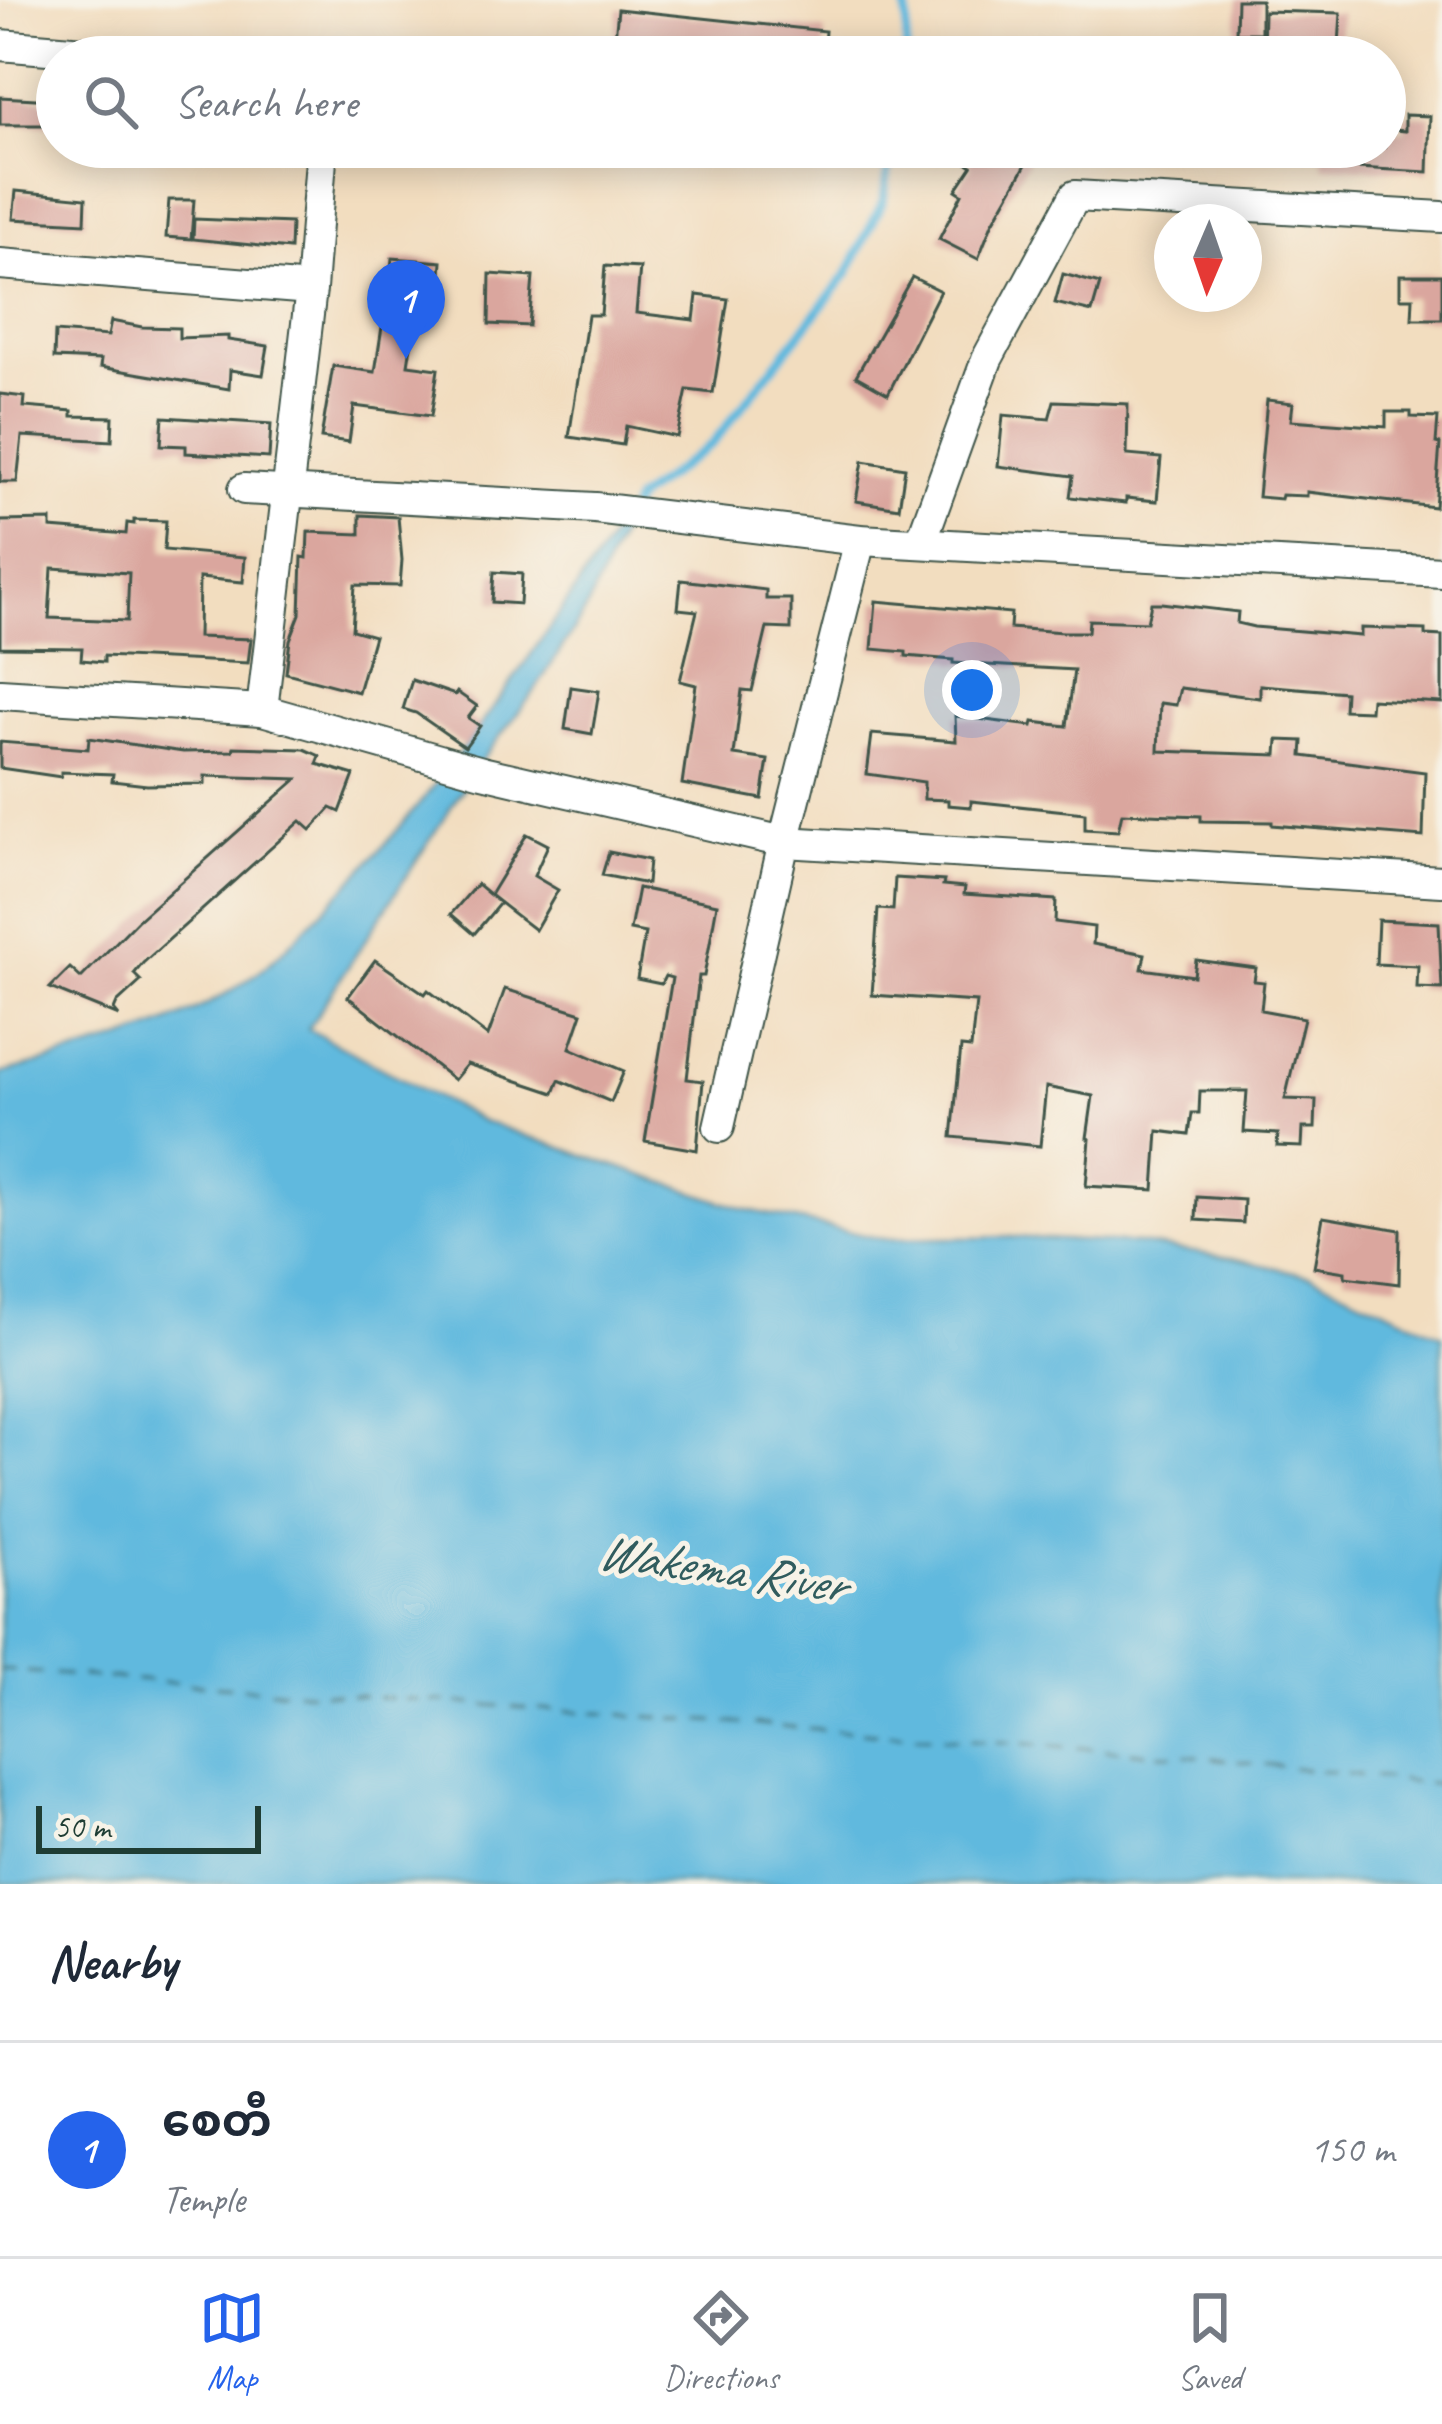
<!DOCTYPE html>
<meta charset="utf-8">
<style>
body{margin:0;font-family:Caveat,"Noto Sans Myanmar",sans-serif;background:#f2f2f3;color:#1f2937}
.compass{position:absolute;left:1154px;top:204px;width:108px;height:108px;border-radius:50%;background:#fff;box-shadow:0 6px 30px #0003;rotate:182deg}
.scale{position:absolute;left:36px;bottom:30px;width:225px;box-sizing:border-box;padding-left:12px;border:6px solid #1f3d34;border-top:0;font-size:33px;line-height:42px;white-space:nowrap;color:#1f3d34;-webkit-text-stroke:9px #f7f3e8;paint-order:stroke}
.you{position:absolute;left:972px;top:690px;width:42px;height:42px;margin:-30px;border:9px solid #fff;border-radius:50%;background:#1a73e8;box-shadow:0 0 0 18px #1a73e833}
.badge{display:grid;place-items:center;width:78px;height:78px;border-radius:50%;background:#2563eb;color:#fff;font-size:39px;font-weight:700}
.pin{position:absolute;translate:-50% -99px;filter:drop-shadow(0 3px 6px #0008)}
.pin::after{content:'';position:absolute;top:63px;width:42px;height:36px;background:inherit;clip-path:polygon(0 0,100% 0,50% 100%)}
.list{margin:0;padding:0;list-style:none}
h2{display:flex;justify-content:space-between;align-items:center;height:156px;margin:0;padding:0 48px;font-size:51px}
h2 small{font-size:39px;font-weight:400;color:#747a83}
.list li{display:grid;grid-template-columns:78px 1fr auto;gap:36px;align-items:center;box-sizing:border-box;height:216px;padding:0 48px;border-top:3px solid #e0e1e3}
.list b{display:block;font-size:45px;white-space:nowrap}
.list p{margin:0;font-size:39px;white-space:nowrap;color:#747a83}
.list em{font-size:39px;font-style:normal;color:#747a83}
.icon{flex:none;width:66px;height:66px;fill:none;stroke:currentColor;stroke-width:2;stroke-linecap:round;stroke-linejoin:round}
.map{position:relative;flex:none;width:1442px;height:1884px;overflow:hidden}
.search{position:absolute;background:#fff;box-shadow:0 6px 30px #0003;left:36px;right:36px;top:36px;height:132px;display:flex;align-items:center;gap:30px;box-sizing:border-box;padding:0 42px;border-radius:66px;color:#747a83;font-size:45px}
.sheet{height:372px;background:#fff}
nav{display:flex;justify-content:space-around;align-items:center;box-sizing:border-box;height:168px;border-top:3px solid #e0e1e3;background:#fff;font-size:33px;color:#747a83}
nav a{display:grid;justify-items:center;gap:6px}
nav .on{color:#2563eb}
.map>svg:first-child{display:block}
</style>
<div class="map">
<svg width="1442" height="1884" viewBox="0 0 1442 1884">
<rect width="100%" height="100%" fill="#f7f3e8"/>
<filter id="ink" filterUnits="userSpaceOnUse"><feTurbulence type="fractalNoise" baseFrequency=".00833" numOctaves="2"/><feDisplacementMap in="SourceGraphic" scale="24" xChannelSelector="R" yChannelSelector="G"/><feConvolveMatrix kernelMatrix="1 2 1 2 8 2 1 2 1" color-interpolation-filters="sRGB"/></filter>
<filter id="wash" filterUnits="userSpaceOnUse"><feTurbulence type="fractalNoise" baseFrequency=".004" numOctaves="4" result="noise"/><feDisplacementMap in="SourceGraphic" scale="48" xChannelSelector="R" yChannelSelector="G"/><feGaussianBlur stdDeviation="2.7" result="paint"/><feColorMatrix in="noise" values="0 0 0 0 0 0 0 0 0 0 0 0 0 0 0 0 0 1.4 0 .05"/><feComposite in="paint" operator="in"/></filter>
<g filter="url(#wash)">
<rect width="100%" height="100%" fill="#f2ddbf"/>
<path fill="#61b9de" stroke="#407b89" stroke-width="3" d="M636 500 585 612 532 695 480 762 308 1029 482 1121 744 1209 883 1239 1012 1237 1141 1244 1232 1258 1312 1276 1442 1335V1884H0V1074C90 1050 186 1028 261 970 285 952 305 927 327 906 449 785 540 641 636 500Z"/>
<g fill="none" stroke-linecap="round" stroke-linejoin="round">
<g stroke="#61b9de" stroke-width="9">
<path d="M903 0 907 11 906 57"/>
<path d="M631 508 636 500 713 443 848 273 883 201 893 147"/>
</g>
<path stroke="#305c5e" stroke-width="3" stroke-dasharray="15 12" stroke-linecap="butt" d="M0 1670 1194 1756 1442 1785"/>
</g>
<g id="blocks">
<g fill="#daa69e" fill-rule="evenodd">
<path d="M1237 0H1261V33H1236Z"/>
<path d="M618 9 825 31 823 57H613Z"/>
<path d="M1264 11 1341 13 1339 45 1306 43V55L1263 54Z"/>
<path d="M0 97 52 100 51 125H0Z"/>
<path d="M1405 115 1430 116 1428 172 1322 166 1323 147H1385V129L1405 131Z"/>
<path d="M976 147H1036L992 224 978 259 939 239 962 194 956 190 972 166 967 163Z"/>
<path d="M16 191 86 198 85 223 13 219Z"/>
<path d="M169 200H194L191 239 166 237Z"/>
<path d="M194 219 291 223 290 249 193 239Z"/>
<path d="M392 258 442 262 438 310 417 308 408 365 438 369 431 416 354 406 349 442 321 438 333 366 375 372 382 327H386Z"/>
<path d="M605 266 640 268 636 313 694 320 697 295 728 299 713 393 687 390 677 437 626 426 623 445 569 437 588 315H601Z"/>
<path d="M490 274 533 277 529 326 489 324Z"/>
<path d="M1063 274 1100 284 1092 312 1055 303Z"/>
<path d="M1400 275H1442V319H1412L1413 298H1400Z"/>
<path d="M912 277 940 291 888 394 856 376Z"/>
<path d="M111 321 142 327 179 328V338L228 336V340L268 346 263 375 230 370 229 389 100 367 101 360 54 358 55 332 108 336Z"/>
<path d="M0 394 25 397 24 407 72 411V416L113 417 112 441 22 436 17 482H0Z"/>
<path d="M1267 400 1293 403 1291 420 1386 427V412H1411V417L1438 418 1436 443 1440 444 1435 507 1307 492V496L1282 495 1281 499 1258 497Z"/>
<path d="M1054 401 1128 404 1127 455 1161 458 1157 501 1126 498V503L1070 497 1073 476 998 466 1003 415 1049 419Z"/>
<path d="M163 417 271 424 269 458 186 453V446L161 445Z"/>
<path d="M863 461 905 468 899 508 856 501Z"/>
<path d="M360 515 398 517 402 560 400 586 355 585 352 630 374 636 358 692 286 673 290 640 300 614 302 557 307 558 308 532 360 534Z"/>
<path d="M51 520V528L126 534 127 523 134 524V520L166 521 164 550 245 557 243 582 199 578 198 637 251 639 248 663 104 656V662L81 660 82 648 0 647V521ZM52 568 129 573 127 621 49 618Z"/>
<path d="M494 572 522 574 520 604 492 602Z"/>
<path d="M681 580 766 590V599H791V629L767 628 752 691 742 690 734 755 768 760 762 799 682 784 696 685 680 681 697 611 678 609Z"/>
<path d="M876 601 1011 613 1010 628 1063 632H1088L1089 620 1147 622 1151 603H1161L1238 612 1237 623 1254 627 1361 636V628L1425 630V635L1442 636V703L1371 699 1370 711 1344 710 1345 692 1260 685V698L1180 688 1176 705 1160 703 1158 751 1277 755 1278 740 1303 741 1302 756 1425 772 1423 837 1272 825V822L1201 821V816L1122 813 1118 831 1085 829V813L971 801V807L948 805V800L924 799V782L867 774 872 734 956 741 955 716 1032 726 1033 722 1067 726 1074 670 953 663V660L906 656V652L872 649Z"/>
<path d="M412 680 455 695 457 692 477 706 468 718 480 726 465 747 416 713 403 709Z"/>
<path d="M571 687 599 691 592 734 565 729Z"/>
<path d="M89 738 183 752 233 751 234 747 304 749 320 756 317 764 354 775 340 812 331 808 311 830 301 821 143 963 134 974 141 981 117 1003 114 1010 119 1016 50 988 70 968 81 978 137 921 297 779 205 776V784L147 785 112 781 113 774 61 772V777L0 768V742L88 749Z"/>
<path d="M527 834 548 845 534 876 558 890 535 930 491 896 500 903 474 934 451 914 477 884 490 895Z"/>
<path d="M609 852 649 860 647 884 602 875Z"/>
<path d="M895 878 944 881 943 885 965 887 964 894 1056 900 1055 922 1094 927 1093 944 1145 954 1142 969 1194 976 1196 960 1256 968 1254 981 1264 982 1261 1010 1304 1018 1285 1099 1316 1100 1315 1128H1303L1302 1147 1277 1146 1278 1134 1244 1132 1247 1091H1200L1199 1113H1192L1189 1135 1158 1131 1154 1190 1086 1186 1090 1139 1087 1138 1093 1096 1046 1087 1040 1146 952 1137 961 1047 971 1048 976 1002 872 995 878 909 893 910Z"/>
<path d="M638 888 717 904 704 976H699L687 1079 703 1081 697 1150 645 1141 672 978 665 976 661 984 637 979 645 933 630 930Z"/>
<path d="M1378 920 1439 923 1442 989 1417 988 1418 966 1376 964Z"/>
<path d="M375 960 425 994 428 990 488 1036 505 989 582 1013 570 1048 624 1071 611 1102 559 1080 554 1093 467 1064 454 1080 348 997Z"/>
<path d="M1197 1197 1244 1200 1243 1223 1196 1220Z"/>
<path d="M1323 1217 1400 1230 1399 1284 1345 1277V1272L1314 1267Z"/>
</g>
</g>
</g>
<g filter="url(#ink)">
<use href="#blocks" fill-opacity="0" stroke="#3f5549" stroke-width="3"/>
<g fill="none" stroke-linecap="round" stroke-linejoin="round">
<defs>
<g id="minor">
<path d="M0 45 144 57"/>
<path d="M0 264 311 289"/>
<path d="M244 489 595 508 860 540 1442 572"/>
<path d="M921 542 987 359 1075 196 1442 217"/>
<path d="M0 694 262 710 482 772 784 842 1442 881"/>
<path d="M262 710 311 289 322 147"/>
<path d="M719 1127 784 842 860 540"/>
</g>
</defs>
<use href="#minor" stroke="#3f5549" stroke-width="34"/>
<use href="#minor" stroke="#fff" stroke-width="30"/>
</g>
</g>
<g text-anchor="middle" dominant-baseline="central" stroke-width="10" stroke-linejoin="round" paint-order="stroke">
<g font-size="51" font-style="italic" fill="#305c5e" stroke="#f7f3e8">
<text transform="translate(721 1568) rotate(8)">Wakema River</text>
</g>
</g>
</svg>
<svg class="compass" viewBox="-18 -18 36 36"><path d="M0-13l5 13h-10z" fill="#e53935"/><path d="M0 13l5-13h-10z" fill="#747a83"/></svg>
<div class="scale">50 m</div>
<div class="you"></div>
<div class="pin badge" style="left:406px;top:359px">1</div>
<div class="search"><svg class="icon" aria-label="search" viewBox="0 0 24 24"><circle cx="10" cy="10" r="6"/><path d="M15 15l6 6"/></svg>Search here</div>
</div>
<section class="sheet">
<h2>Nearby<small></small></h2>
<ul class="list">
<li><span class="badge">1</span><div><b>စေတီ</b><p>Temple</p></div><em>150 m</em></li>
</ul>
</section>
<nav>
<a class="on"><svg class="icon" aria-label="map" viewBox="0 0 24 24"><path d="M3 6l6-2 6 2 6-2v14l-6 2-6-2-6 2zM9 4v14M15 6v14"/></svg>Map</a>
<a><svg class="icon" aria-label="directions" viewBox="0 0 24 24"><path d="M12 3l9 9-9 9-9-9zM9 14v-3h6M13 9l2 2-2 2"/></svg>Directions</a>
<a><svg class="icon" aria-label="saved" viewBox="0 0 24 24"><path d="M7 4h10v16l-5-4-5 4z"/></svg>Saved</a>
</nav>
